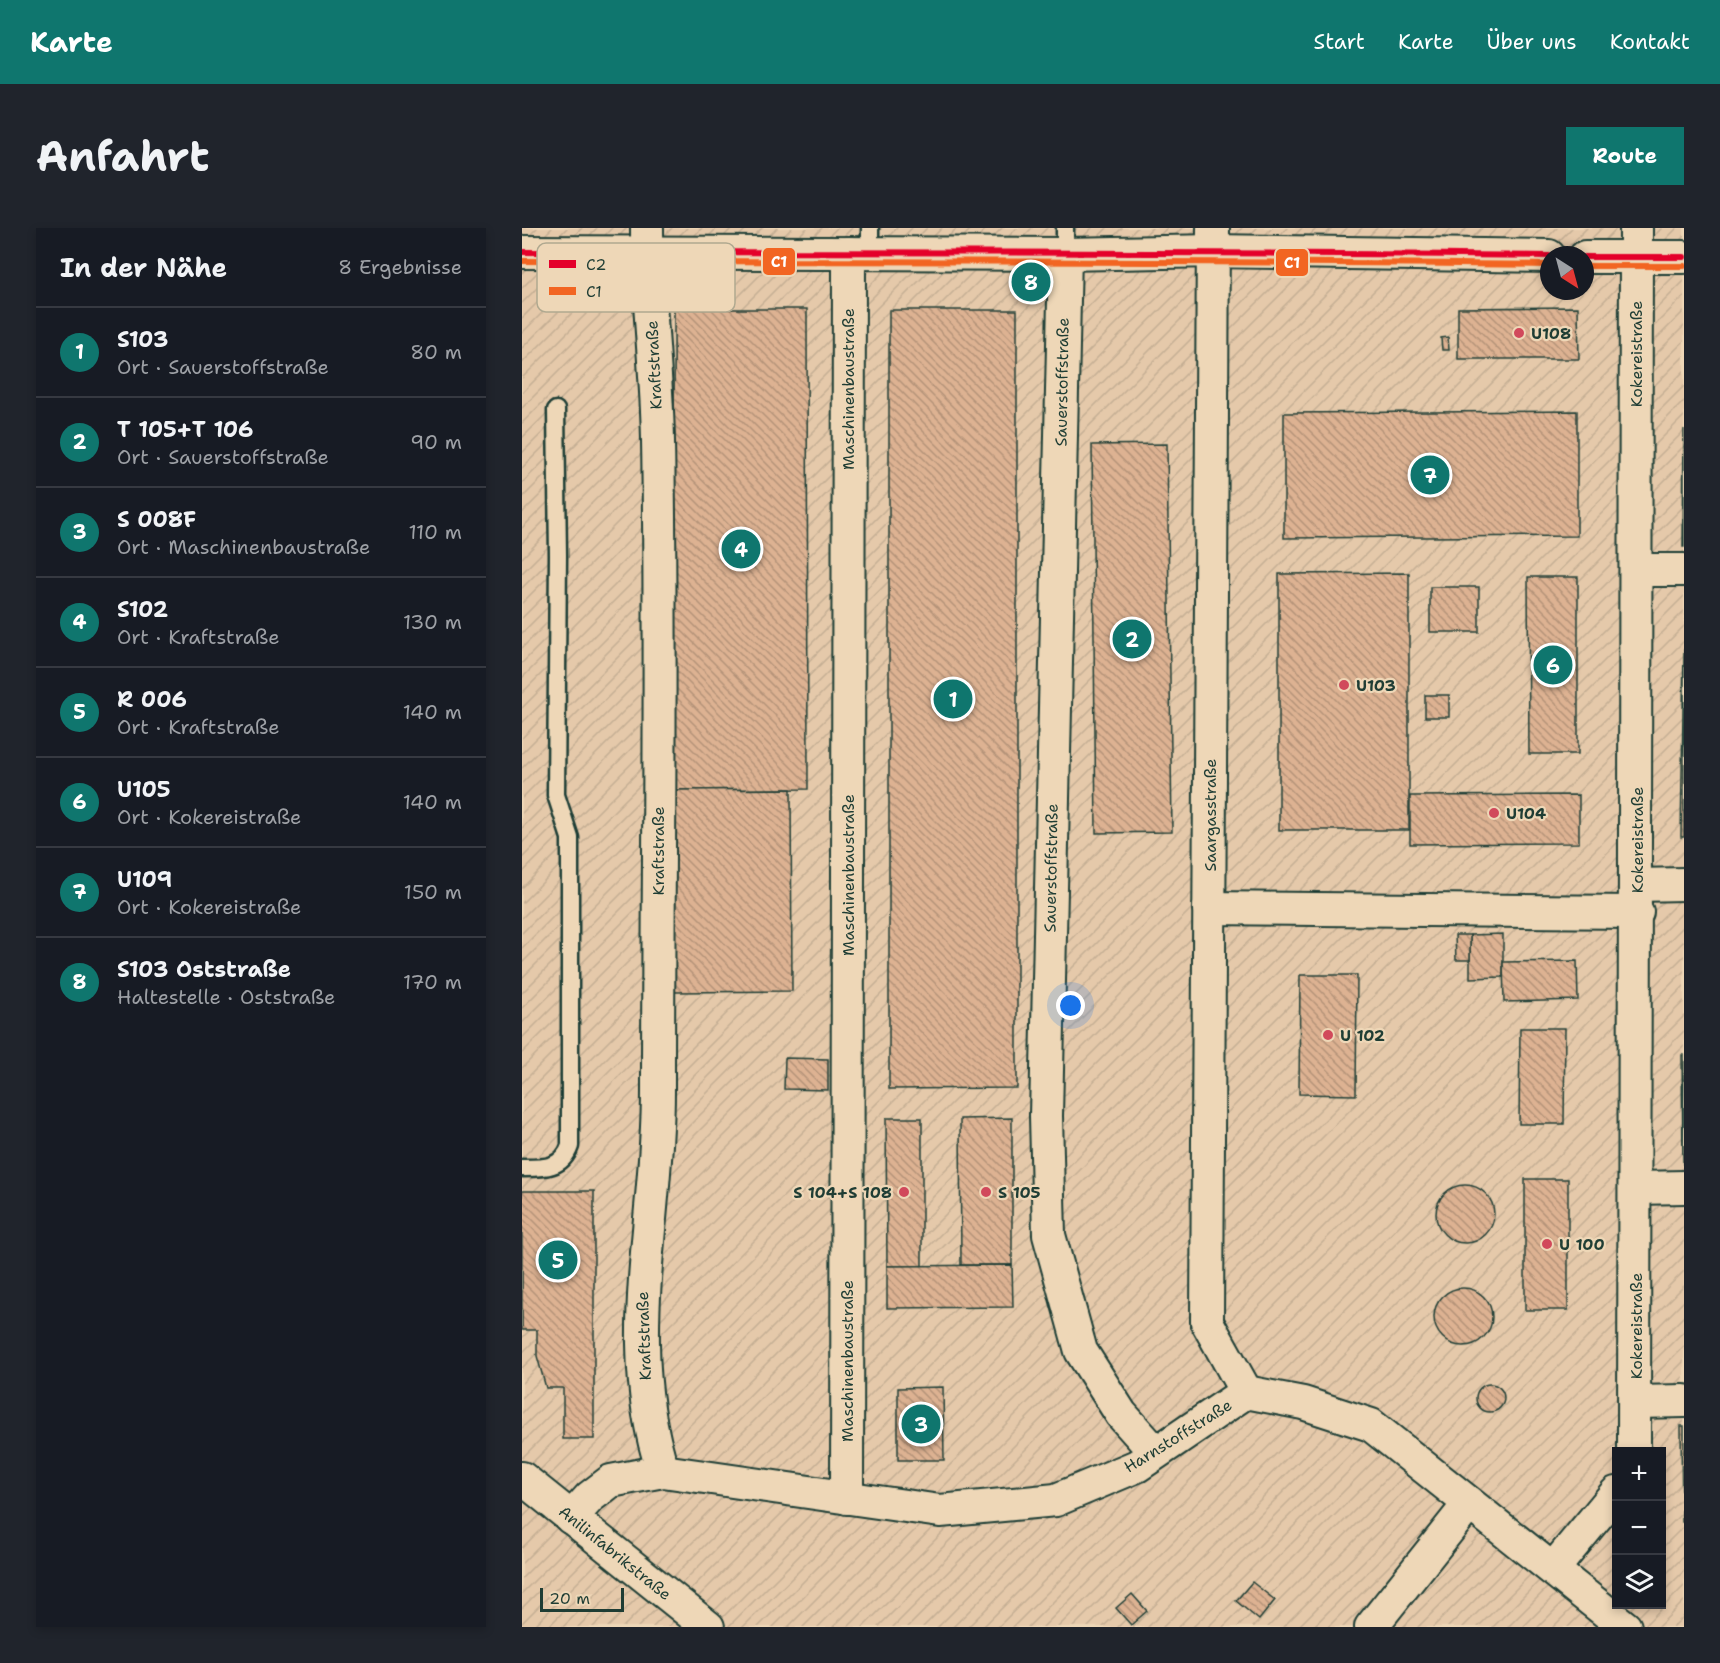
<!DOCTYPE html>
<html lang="de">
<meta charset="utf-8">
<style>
body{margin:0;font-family:"Shantell Sans",sans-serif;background:#20242c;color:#f1f3f6}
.controls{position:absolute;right:18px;bottom:18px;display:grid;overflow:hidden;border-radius:0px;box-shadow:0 3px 9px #0003}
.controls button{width:54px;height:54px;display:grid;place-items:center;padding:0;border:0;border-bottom:2px solid #363941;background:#171b24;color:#f1f3f6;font:30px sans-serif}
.compass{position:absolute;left:1018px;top:18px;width:54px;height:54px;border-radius:50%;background:#171b24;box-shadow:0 3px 9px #0003;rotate:144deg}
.scale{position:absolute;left:18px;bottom:15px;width:84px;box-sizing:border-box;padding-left:6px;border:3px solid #1f3d34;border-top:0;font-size:16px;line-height:21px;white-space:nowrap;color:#1f3d34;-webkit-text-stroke:4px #eed7b7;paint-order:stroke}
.you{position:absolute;left:549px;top:778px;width:21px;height:21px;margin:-15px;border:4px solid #fff;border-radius:50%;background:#1a73e8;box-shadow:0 0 0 9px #1a73e833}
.badge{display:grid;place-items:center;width:39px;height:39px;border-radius:50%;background:#0f766e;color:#fff;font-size:20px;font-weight:700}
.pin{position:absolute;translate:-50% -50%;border:3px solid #fff;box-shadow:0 2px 6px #0006}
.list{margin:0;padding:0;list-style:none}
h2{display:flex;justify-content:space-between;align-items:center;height:78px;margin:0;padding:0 24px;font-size:26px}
h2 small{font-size:20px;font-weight:400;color:#9ea1a6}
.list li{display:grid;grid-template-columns:39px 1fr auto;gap:18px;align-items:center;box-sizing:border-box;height:90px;padding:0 24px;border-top:2px solid #363941}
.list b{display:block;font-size:22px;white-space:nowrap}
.list p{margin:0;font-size:20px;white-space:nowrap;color:#9ea1a6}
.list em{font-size:20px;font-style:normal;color:#9ea1a6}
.icon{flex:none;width:33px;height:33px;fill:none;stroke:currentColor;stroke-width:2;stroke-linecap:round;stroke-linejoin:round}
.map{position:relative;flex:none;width:1162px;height:1399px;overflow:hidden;border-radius:0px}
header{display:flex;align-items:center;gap:36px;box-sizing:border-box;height:84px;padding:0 30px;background:#0f766e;color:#fff}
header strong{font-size:28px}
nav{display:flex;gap:33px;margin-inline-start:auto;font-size:21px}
.intro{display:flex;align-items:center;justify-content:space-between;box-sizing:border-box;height:144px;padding:0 36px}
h1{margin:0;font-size:42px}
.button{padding:15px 27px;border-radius:0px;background:#0f766e;color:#fff;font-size:21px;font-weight:700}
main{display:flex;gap:36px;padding:0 36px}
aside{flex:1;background:#171b24;border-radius:0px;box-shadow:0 3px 9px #0003}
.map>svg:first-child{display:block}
</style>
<header>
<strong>Karte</strong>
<nav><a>Start</a><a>Karte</a><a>Über uns</a><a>Kontakt</a></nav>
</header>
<div class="intro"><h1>Anfahrt</h1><a class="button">Route</a></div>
<main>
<aside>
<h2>In der Nähe<small>8 Ergebnisse</small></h2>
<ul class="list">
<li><span class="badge">1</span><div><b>S103</b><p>Ort · Sauerstoffstraße</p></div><em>80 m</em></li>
<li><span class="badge">2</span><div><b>T 105+T 106</b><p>Ort · Sauerstoffstraße</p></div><em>90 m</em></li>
<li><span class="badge">3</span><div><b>S 008F</b><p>Ort · Maschinenbaustraße</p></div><em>110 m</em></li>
<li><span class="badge">4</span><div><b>S102</b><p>Ort · Kraftstraße</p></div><em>130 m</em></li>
<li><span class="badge">5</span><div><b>R 006</b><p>Ort · Kraftstraße</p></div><em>140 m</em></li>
<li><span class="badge">6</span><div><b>U105</b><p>Ort · Kokereistraße</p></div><em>140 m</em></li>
<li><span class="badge">7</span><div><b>U109</b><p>Ort · Kokereistraße</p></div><em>150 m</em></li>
<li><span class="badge">8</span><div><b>S103 Oststraße</b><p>Haltestelle · Oststraße</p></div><em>170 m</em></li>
</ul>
</aside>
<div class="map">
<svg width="1162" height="1399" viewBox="0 0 1162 1399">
<defs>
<pattern id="industrial-furrows" width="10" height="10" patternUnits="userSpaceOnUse" patternTransform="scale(1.5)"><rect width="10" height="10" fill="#e5c9aa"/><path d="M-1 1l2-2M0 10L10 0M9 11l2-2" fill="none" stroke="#c4ae93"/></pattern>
<pattern id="building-back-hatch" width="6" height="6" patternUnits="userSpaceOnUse" patternTransform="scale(1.5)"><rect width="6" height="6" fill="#ddb292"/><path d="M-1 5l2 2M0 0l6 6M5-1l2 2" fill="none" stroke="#b39278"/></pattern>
</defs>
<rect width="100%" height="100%" fill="#eed7b7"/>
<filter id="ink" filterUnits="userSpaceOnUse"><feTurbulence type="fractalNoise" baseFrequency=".0167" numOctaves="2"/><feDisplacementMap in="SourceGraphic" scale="12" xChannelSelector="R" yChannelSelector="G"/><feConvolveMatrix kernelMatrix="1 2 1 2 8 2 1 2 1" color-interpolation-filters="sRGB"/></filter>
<g filter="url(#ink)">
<path fill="url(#industrial-furrows)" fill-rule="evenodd" d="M0 0H1162V1399H0ZM1027 27H1063V63H1027ZM1094 1224H1140V1376H1094Z"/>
<g fill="url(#building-back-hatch)" stroke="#1f3d34" stroke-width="1.5">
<path d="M1056 79 1057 131H936V80Z"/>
<path d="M152 81H285L286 561 153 562Z"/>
<path d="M367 82H495V860L367 861Z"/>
<path d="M926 109 927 122H920L919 110Z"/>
<path d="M1055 183V308L762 310V185Z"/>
<path d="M1162 201V319H1161Z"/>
<path d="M645 216 650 604 574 605 570 217Z"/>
<path d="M887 345V602H757V346Z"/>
<path d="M1006 349H1056V526H1007Z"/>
<rect x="908" y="359" width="49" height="45"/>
<path d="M1162 421V609H1159Z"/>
<rect x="903" y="467" width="24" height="22"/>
<path d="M269 561 270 763 153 764V562Z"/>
<path d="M1057 567V615L888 616V568Z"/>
<path d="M981 706V749L948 750V707Z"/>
<path d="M933 707H948V732H934Z"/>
<path d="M1055 733 1056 772 982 774 981 734Z"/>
<path d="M778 747H835L834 867 777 866Z"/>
<path d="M998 800H1043L1042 896H997Z"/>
<path d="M1160 827H1162L1161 937Z"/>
<path d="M263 830 306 831V862L262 861Z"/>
<path d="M364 890H400V1038H365Z"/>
<path d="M490 890V1037H439L438 891Z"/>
<rect x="1003" y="951" width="43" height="131"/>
<circle cx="943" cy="986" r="29"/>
<path d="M0 963H72V1211H41V1160H24L15 1128V1102H0Z"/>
<path d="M490 1037 491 1079 365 1080V1038Z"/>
<circle cx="941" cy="1089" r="29"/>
<circle cx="968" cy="1170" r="14"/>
<path d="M421 1159 422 1232H376V1160Z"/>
<path d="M1159 1198H1162V1294H1160Z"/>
<path d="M730 1354 753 1372 737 1392 714 1373Z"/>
<path d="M610 1366 625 1383 609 1397 594 1380Z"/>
</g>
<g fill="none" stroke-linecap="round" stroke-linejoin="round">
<defs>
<g id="service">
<path d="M348 0V25"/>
<path d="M543 26V0"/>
<path d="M0 940C21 940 40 941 48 918V610L34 567 36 327 34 182"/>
</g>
<g id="minor">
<path d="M125 0C125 71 135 142 136 213 140 430 136 647 136 864 136 991 99 1119 141 1243"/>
<path d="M691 0 685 1094 724 1164"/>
<path d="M0 24 543 26 691 23 1027 28"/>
<path d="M543 26 524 888 527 1007 559 1123 599 1186 633 1224"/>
<path d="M1063 29H1162"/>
<path d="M1114 342H1162"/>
<path d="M1115 657 1162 656"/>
<path d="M687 680 1115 684"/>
<path d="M1115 960 1162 959"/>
<path d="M1114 1174 1162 1173"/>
<path d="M1112 1224 1114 0"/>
<path d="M0 1250 186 1399"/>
<path d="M325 1270 327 25"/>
<path d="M49 1290 68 1269 89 1253 141 1243 418 1283 534 1272 615 1238 724 1164 781 1175 849 1197 1103 1399"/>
<path d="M1031 1341 1094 1265"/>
<path d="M849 1399 947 1276"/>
</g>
</defs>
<use href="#service" stroke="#1f3d34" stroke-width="21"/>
<use href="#minor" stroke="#1f3d34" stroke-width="36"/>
<use href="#service" stroke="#eed7b7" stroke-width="16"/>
<use href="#minor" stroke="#eed7b7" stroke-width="32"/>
<defs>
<g id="bus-1">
<path d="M0 24C342 25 685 23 1027 28"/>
<path d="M1063 29H1162"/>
</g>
<g id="bus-2">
<path d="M0 33C342 34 685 32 1027 37"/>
<path d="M1063 38H1162"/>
</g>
</defs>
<use href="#bus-1" stroke="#eed7b7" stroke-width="10"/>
<use href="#bus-2" stroke="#eed7b7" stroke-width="10"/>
<use href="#bus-1" stroke="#e4002b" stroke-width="6"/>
<use href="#bus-2" stroke="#f26522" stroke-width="6"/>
</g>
</g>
<g fill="#d1495b" stroke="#eed7b7" stroke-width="2">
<circle cx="997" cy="105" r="6"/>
<circle cx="822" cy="457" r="6"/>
<circle cx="972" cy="585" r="6"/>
<circle cx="806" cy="807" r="6"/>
<circle cx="382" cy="964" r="6"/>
<circle cx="464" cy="964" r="6"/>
<circle cx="1025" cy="1016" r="6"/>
</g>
<g text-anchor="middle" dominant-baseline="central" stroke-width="4.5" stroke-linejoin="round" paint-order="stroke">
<g font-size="16" font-weight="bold" fill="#1f3d34" stroke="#eed7b7" text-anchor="start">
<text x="1009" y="105">U108</text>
<text x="834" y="457">U103</text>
<text x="984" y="585">U104</text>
<text x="818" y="807">U 102</text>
<text x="370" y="964" text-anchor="end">S 104+S 108</text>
<text x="476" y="964">S 105</text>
<text x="1037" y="1016">U 100</text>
</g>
<g font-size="16" fill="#1f3d34" stroke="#eed7b7">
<text transform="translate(1114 126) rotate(-90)">Kokereistraße</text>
<text transform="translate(132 137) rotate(-93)">Kraftstraße</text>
<text transform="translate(540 154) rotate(-89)">Sauerstoffstraße</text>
<text transform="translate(326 161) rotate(-90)">Maschinenbaustraße</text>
<text transform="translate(688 587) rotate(-90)">Saargasstraße</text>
<text transform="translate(1115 612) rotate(-90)">Kokereistraße</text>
<text transform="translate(136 623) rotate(-90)">Kraftstraße</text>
<text transform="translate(529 640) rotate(-89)">Sauerstoffstraße</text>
<text transform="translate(326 647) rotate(-90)">Maschinenbaustraße</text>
<text transform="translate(1114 1098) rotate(-90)">Kokereistraße</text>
<text transform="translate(122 1108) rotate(-92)">Kraftstraße</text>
<text transform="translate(325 1133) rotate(-90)">Maschinenbaustraße</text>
<text transform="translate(656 1208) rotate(-32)">Harnstoffstraße</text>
<text transform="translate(93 1325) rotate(39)">Anilinfabrikstraße</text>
</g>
</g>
<rect x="15" y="15" width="198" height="69" rx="9" fill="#eed7b7" stroke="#b0a990" stroke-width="1.5"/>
<rect x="27" y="32" width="27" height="8" fill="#e4002b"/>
<rect x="27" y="59" width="27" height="8" fill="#f26522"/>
<g font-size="16" fill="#1f3d34">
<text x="64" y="42">C2</text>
<text x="64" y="69">C1</text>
</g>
<g stroke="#eed7b7" stroke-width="2">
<rect x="240" y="19" width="34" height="29" rx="6" fill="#f26522"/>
<rect x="753" y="20" width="34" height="29" rx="6" fill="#f26522"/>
</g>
<g font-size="16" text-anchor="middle" font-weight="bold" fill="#fff">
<text x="257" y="39">C1</text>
<text x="770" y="40">C1</text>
</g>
</svg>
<div class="controls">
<button>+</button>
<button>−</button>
<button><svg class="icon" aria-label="layers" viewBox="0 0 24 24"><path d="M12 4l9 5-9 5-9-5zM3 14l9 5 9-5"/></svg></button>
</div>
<svg class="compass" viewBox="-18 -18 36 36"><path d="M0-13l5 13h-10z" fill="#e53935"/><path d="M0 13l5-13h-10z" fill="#9ea1a6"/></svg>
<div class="scale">20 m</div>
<div class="you"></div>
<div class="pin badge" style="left:431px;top:471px">1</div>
<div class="pin badge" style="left:610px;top:411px">2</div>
<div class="pin badge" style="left:399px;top:1196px">3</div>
<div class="pin badge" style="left:219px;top:321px">4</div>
<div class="pin badge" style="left:36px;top:1032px">5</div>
<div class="pin badge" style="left:1031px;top:437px">6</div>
<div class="pin badge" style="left:908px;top:247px">7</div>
<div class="pin badge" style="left:509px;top:54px">8</div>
</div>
</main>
